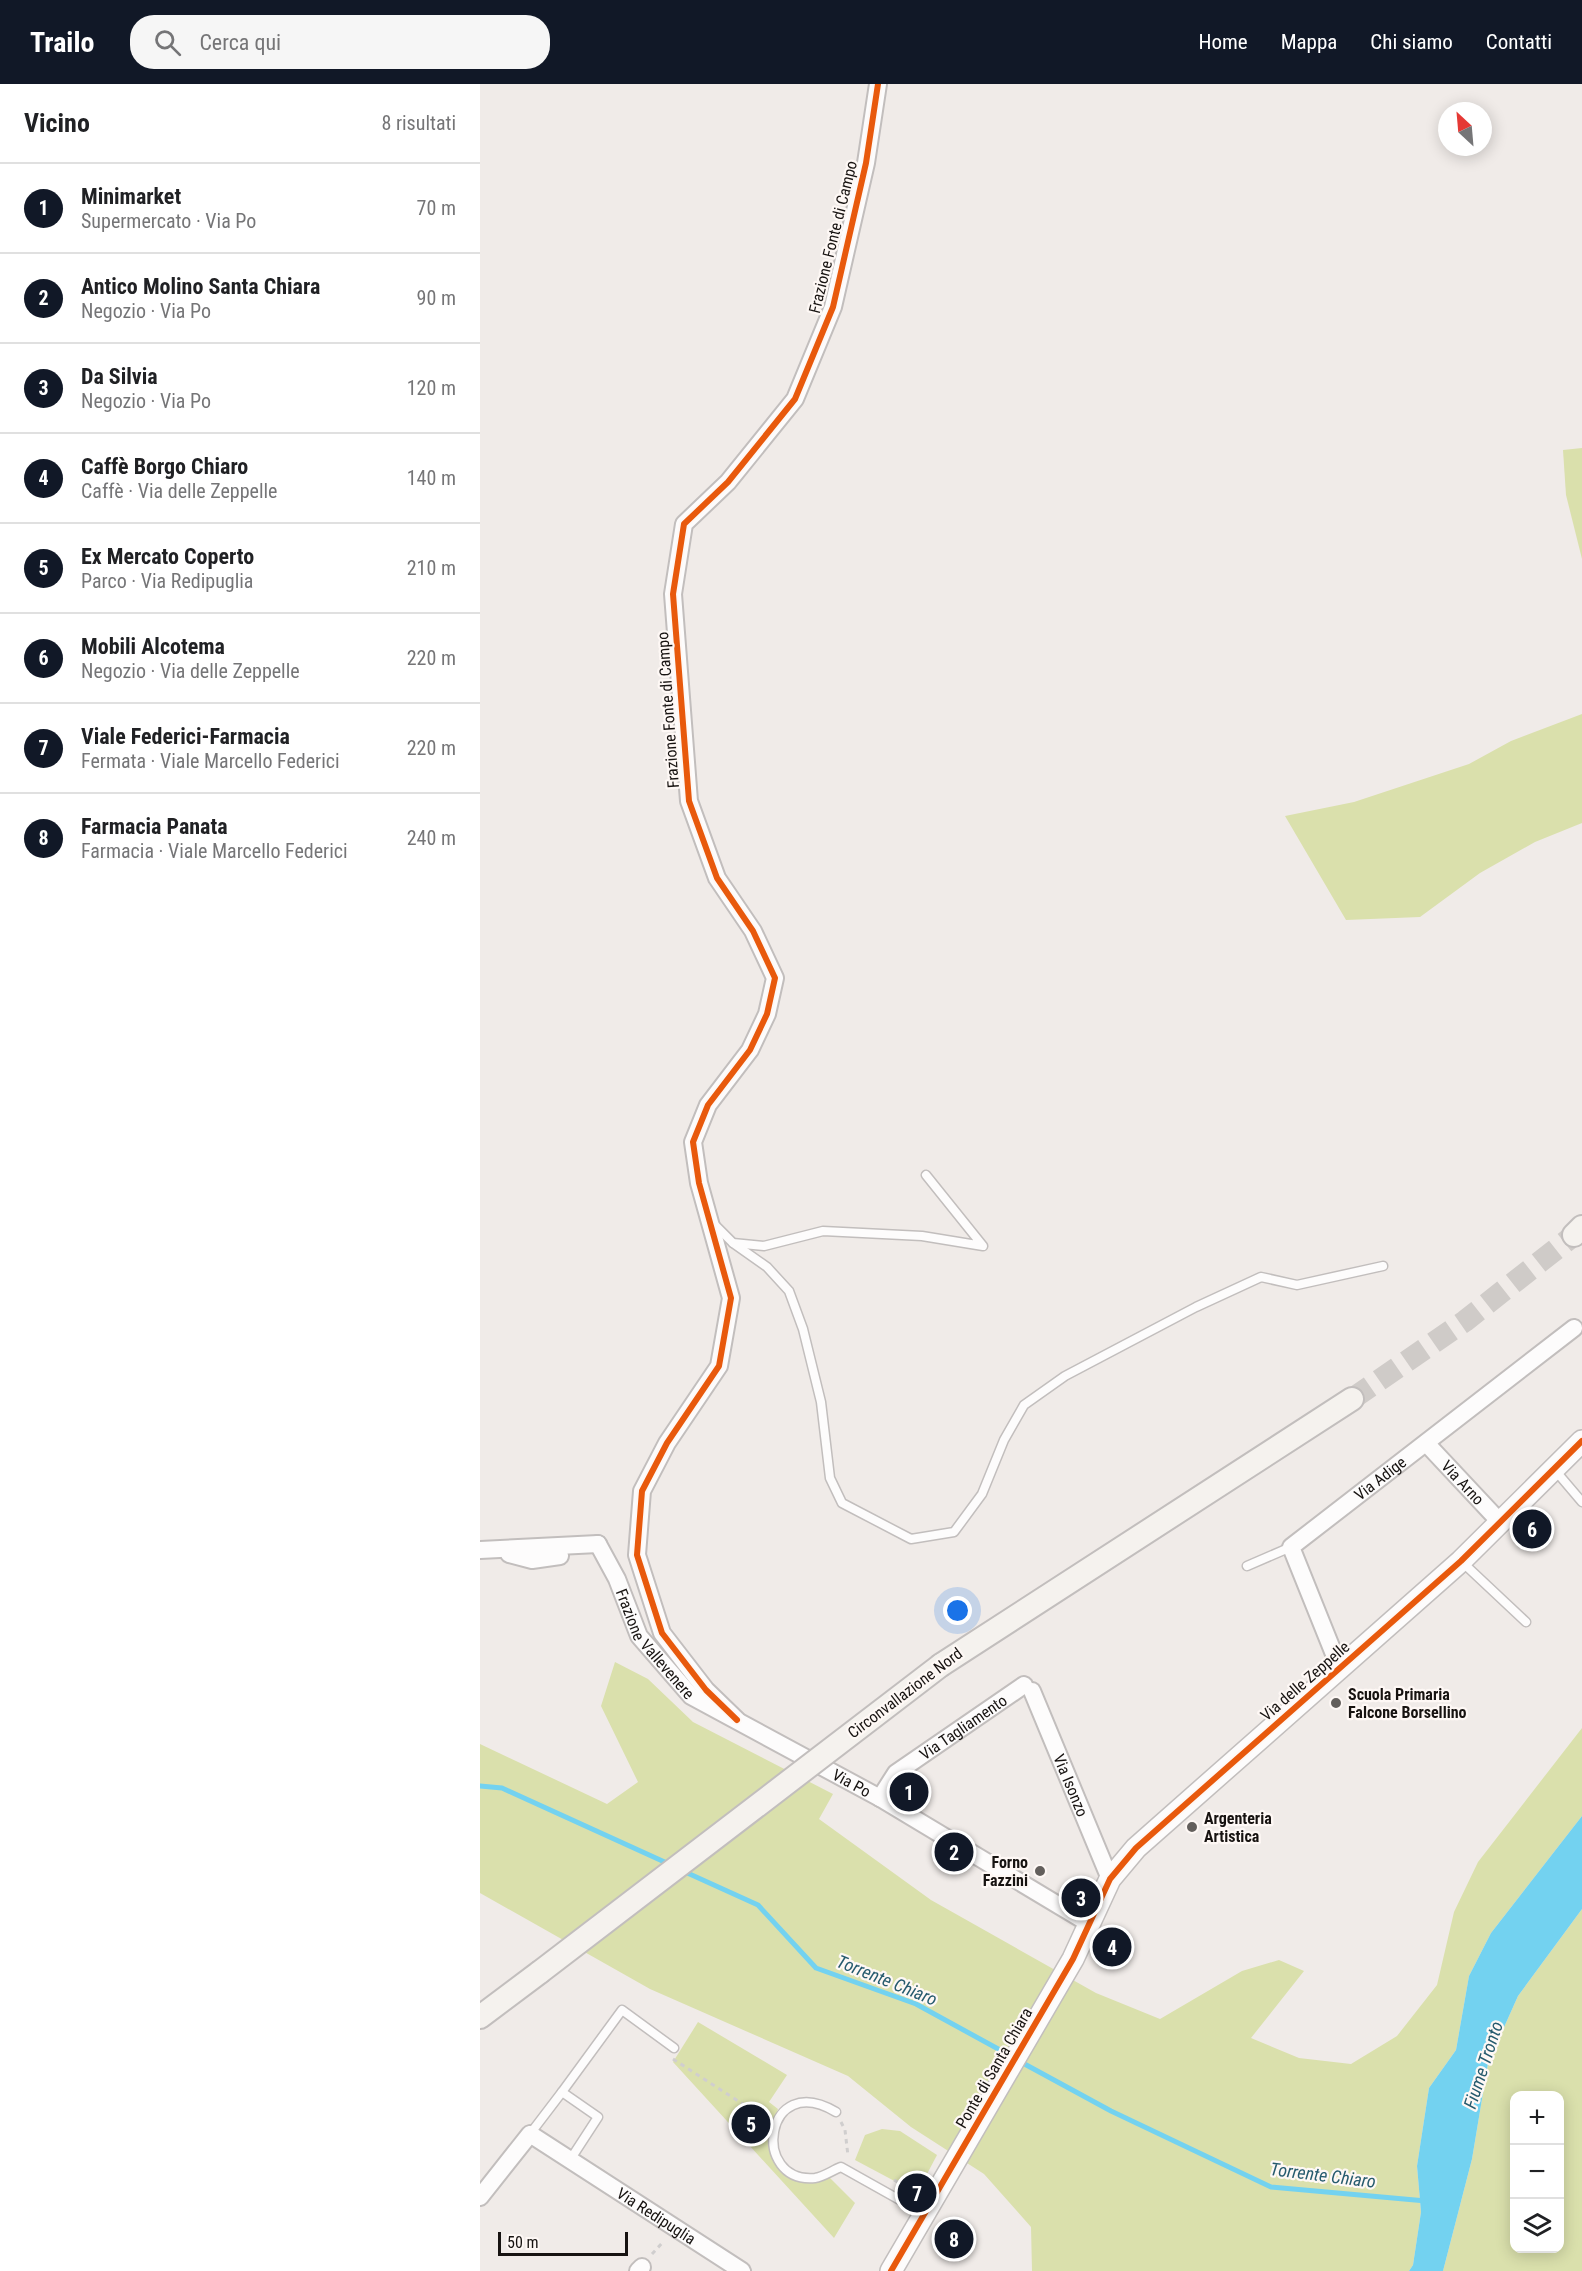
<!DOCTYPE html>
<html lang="it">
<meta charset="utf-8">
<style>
body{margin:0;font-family:"Roboto Condensed",sans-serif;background:#f6f6f6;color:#202124}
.controls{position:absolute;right:18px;bottom:18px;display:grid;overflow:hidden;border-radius:12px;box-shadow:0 3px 15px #0003}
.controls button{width:54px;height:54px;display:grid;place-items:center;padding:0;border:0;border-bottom:2px solid #e0e0e0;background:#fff;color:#202124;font:30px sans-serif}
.compass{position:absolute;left:958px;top:18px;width:54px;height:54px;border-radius:50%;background:#fff;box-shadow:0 3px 15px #0003;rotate:334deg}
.scale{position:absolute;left:18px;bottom:15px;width:130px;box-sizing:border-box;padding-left:6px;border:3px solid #171311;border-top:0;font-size:16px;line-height:21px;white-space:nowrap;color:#171311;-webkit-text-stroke:4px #fef8f5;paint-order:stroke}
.you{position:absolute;left:478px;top:1527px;width:21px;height:21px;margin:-15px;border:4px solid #fff;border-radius:50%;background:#1a73e8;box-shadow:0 0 0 9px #1a73e833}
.badge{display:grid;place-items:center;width:39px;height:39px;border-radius:50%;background:#111827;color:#fff;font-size:20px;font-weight:700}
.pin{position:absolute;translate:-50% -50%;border:3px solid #fff;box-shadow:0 2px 6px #0006}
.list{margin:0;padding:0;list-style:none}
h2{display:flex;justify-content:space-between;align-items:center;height:78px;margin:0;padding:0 24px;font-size:26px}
h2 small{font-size:20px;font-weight:400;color:#757577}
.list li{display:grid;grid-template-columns:39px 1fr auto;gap:18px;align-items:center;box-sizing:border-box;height:90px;padding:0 24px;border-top:2px solid #e0e0e0}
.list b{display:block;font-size:22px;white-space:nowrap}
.list p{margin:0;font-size:20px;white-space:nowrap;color:#757577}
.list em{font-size:20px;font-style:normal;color:#757577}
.icon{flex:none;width:33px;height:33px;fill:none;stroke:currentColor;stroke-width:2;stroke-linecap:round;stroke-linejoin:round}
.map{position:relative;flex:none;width:1102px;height:2187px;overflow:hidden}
header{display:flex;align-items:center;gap:36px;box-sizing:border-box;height:84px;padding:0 30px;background:#111827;color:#fff}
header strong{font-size:28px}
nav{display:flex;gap:33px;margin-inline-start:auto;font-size:21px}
.search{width:420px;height:54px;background:#f6f6f6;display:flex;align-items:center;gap:15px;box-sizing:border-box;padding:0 21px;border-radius:24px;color:#757577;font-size:22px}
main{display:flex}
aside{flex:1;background:#fff}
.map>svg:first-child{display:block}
</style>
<header>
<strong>Trailo</strong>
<div class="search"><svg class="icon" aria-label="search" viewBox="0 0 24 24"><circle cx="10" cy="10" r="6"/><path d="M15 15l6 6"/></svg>Cerca qui</div>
<nav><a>Home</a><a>Mappa</a><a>Chi siamo</a><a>Contatti</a></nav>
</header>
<main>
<aside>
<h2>Vicino<small>8 risultati</small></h2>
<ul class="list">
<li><span class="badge">1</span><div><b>Minimarket</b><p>Supermercato · Via Po</p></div><em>70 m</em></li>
<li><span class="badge">2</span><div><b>Antico Molino Santa Chiara</b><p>Negozio · Via Po</p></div><em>90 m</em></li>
<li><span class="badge">3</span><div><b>Da Silvia</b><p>Negozio · Via Po</p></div><em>120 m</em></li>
<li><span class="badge">4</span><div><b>Caffè Borgo Chiaro</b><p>Caffè · Via delle Zeppelle</p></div><em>140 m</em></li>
<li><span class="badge">5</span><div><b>Ex Mercato Coperto</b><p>Parco · Via Redipuglia</p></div><em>210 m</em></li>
<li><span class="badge">6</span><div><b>Mobili Alcotema</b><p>Negozio · Via delle Zeppelle</p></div><em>220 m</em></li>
<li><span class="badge">7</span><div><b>Viale Federici-Farmacia</b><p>Fermata · Viale Marcello Federici</p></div><em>220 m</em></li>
<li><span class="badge">8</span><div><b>Farmacia Panata</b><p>Farmacia · Viale Marcello Federici</p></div><em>240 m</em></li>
</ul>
</aside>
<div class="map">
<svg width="1102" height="2187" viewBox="0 0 1102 2187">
<rect width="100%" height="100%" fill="#f0ebe8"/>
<g fill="#dae0ac" fill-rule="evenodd">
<path d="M1102 364V475L1086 411 1083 366Z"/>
<path d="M1102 630V739L1055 758 1000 789 940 833 866 836 805 732 874 718 989 680 1031 657Z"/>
<path d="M135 1578 168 1595 213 1638 353 1710 339 1735 451 1816 616 1909 680 1935 762 1887 799 1876 824 1887 771 1954 819 1974 871 1980 917 1952 957 1901 974 1828 998 1778 1102 1644V1732L1011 1849 989 1892 976 1966 949 2004 937 2082 941 2128 933 2181 929 2187H552L551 2143 504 2090 431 2043 368 1992 170 1905 0 1809V1660L127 1720 158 1698 121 1622Z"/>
<path d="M1102 1825V2187H963L992 2075 1008 1979 1038 1912ZM1034 2012H1080V2164H1034Z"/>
<path d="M218 1938 307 1991 289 2018 298 2025 288 2056 294 2077 310 2093 324 2098 349 2093 375 2119 354 2154 193 1978Z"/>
<path d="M402 2045 420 2047 457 2071 437 2109 375 2076 385 2051Z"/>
</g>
<path fill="#73d2f0" d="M1102 1732V1825L1038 1912 1008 1979 992 2075 963 2187H929L933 2181 941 2128 937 2082 949 2004 976 1966 989 1892 1011 1849Z"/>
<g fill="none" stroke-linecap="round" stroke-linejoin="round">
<g stroke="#73d2f0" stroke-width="5">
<path d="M0 1702 22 1704 189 1780"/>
<path d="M203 1787 278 1821 336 1884 436 1920 531 1972"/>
<path d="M539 1977 631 2027 791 2103 946 2117"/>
</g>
<path stroke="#cfcbc8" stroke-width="22" stroke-dasharray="22 11" stroke-linecap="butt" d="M872 1315 985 1237 1094 1151"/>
<defs>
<g id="service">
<path d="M233 1139 253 1159 284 1162 343 1147 442 1152 503 1162 446 1091"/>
<path d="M253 1159 287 1183 309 1207 323 1245 341 1318 350 1394 362 1419 431 1455 474 1448 502 1410 524 1356 544 1321 585 1292 716 1223 781 1193 817 1201 903 1182"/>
<path d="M1074 1385 1102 1418"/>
<path d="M981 1477 1046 1538"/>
<path d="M767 1482 811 1463"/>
<path d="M82 2008 142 1926 194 1964"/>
<path d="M356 2028C284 1985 270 2100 335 2094 343 2093 353 2086 361 2083L443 2129"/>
<path d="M50 2050 82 2008 118 2033 90 2076"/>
</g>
<g id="minor">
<path id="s1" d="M946 1359 1020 1438"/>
<path id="s2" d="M118 1460 137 1495 159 1552 211 1612 400 1714 608 1839"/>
<path d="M0 1466 118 1460"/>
<path d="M29 1470 52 1476 80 1472"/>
<path id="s3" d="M860 1585 811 1463 1094 1244"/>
<path id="s4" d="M552 1607 630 1795"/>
<path d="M257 1636 226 1606 182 1549 157 1471 162 1407 187 1359 239 1282 251 1214 219 1099 213 1058 228 1021 270 966 287 930 295 894 273 847 237 794 209 717 193 510 204 440 248 398 315 315 353 223 386 79 398 0"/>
<path id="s5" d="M400 1714 416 1689 544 1601"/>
<path id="s6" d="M0 2113 50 2050 262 2187"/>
<path d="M158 2187 162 2183"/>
</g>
<path id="tertiary" d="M411 2187 593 1875 630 1795 656 1764 981 1477 1102 1357"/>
<g id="secondary">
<path d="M1094 1151 1102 1143"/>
<path d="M461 1581 872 1315"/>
<path d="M0 1933 60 1888"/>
</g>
</defs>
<use href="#service" stroke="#c2bebd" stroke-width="11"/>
<use href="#minor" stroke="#c2bebd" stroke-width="20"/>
<use href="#tertiary" stroke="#c2bebd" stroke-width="24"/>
<use href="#secondary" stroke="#c2bebd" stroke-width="26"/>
<g stroke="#d0cece" stroke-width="3" stroke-dasharray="4.5 4.5" stroke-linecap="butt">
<path d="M193 1975 286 2035"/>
<path d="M361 2038 365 2046 368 2072"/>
<path d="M414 2096 431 2106"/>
<path d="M172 2170 184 2157"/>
</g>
<use href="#service" stroke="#fdfcfc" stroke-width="8"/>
<use href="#minor" stroke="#fdfcfc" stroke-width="16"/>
<use href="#tertiary" stroke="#fdfcfc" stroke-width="21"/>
<use href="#secondary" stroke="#f5f2ee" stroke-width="22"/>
<defs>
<path id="secondary-bridge" d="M60 1888 461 1581"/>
</defs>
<use href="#secondary-bridge" stroke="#c2bebd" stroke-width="26" stroke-linecap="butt"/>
<use href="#secondary-bridge" stroke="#f5f2ee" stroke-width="22"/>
<defs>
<g id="cycleway">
<path d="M257 1636 226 1606 182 1549 157 1471 162 1407 187 1359 239 1282 251 1214 219 1099 213 1058 228 1021 270 966 287 930 295 894 273 847 237 794 209 717 193 510 204 440 248 398 315 315 353 223 386 79 398 0"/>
<path d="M411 2187 593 1875 630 1795 656 1764 981 1477 1102 1357"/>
</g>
</defs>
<use href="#cycleway" stroke="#fef8f5" stroke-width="10"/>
<use href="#cycleway" stroke="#e8590c" stroke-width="6"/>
</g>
<g fill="#635f5c" stroke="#fef8f5" stroke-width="2">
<circle cx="856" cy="1619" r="6"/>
<circle cx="712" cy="1743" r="6"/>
<circle cx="560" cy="1787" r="6"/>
</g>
<g text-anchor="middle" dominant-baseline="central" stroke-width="4.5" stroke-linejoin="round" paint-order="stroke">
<g font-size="16" fill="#171311" stroke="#fef8f5">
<text transform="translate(353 153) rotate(-76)">Frazione Fonte di Campo</text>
<text transform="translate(188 626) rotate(-94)">Frazione Fonte di Campo</text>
<text stroke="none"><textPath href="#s3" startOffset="244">Via Adige</textPath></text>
<text stroke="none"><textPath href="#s1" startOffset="54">Via Arno</textPath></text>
<text stroke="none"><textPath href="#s2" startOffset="116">Frazione Vallevenere</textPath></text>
<text transform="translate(825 1597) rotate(-41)">Via delle Zeppelle</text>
<text transform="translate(425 1609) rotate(-37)">Circonvallazione Nord</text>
<text stroke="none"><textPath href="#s5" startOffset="111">Via Tagliamento</textPath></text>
<text stroke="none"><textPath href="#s2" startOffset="363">Via Po</textPath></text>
<text stroke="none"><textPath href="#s4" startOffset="102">Via Isonzo</textPath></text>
<text transform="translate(514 1984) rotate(-60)">Ponte di Santa Chiara</text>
<text stroke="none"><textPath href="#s6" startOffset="231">Via Redipuglia</textPath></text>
</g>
<g font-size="16" font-weight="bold" fill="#171311" stroke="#fef8f5" text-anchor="start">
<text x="868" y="1610">Scuola Primaria<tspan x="868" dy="18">Falcone Borsellino</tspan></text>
<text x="724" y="1734">Argenteria<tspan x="724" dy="18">Artistica</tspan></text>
<text x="548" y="1778" text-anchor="end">Forno<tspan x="548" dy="18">Fazzini</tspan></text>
</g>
<g font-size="18" font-style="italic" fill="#265b6e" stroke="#fef8f5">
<text transform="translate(407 1896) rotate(22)">Torrente Chiaro</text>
<text transform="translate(1003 1981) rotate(-72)">Fiume Tronto</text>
<text transform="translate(843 2091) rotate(7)">Torrente Chiaro</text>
</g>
</g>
</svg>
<div class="controls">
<button>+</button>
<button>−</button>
<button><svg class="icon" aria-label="layers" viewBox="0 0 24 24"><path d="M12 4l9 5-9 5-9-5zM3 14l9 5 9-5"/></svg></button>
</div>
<svg class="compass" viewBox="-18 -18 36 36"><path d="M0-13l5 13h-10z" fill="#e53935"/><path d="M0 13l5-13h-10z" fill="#757577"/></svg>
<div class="scale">50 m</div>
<div class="you"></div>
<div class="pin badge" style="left:429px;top:1708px">1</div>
<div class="pin badge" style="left:474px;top:1768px">2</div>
<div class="pin badge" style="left:601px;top:1814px">3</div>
<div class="pin badge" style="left:632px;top:1863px">4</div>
<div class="pin badge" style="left:271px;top:2040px">5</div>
<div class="pin badge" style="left:1052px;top:1445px">6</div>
<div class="pin badge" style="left:437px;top:2109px">7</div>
<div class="pin badge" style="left:474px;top:2155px">8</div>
</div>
</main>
